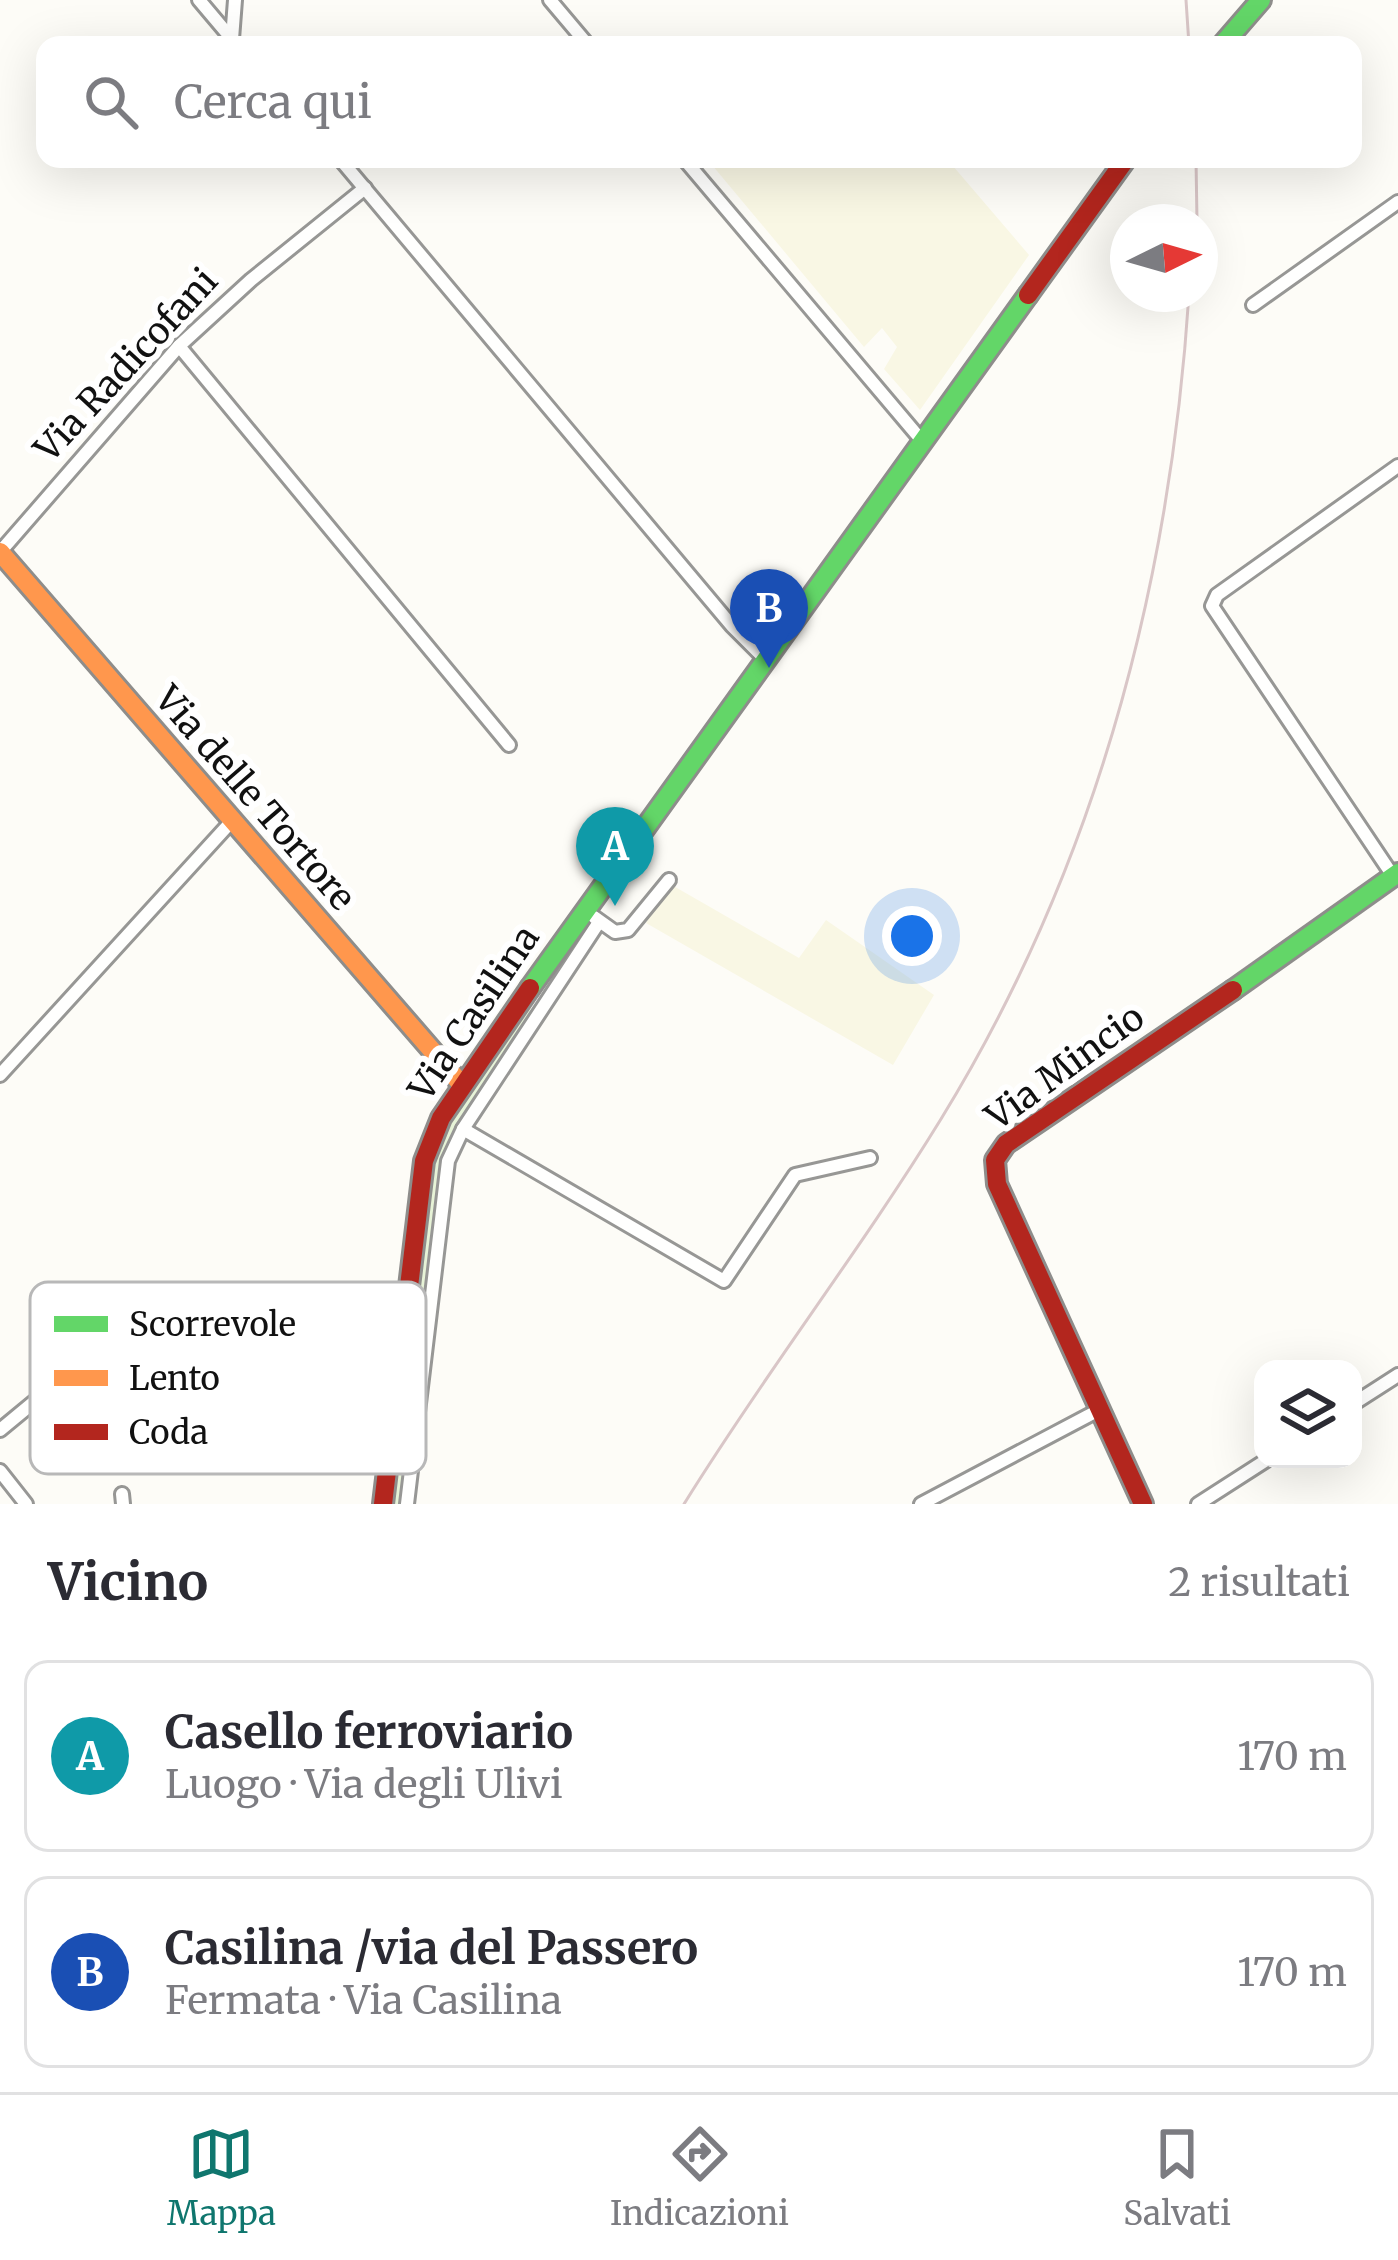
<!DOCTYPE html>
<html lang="it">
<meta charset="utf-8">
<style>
body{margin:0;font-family:Merriweather,serif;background:#f7f7f7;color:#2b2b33}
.controls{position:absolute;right:36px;bottom:36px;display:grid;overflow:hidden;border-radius:24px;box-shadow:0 12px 48px #0002}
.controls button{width:108px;height:108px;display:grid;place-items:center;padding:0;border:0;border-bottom:3px solid #e1e1e2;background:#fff;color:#2b2b33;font:60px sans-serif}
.compass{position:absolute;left:1110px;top:204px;width:108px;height:108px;border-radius:50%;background:#fff;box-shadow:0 12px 48px #0002;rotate:85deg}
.you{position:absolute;left:912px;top:936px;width:42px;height:42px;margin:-30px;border:9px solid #fff;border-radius:50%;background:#1a73e8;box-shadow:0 0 0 18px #1a73e833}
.badge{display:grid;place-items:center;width:78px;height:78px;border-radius:50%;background:#0f766e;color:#fff;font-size:39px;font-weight:700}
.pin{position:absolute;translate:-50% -99px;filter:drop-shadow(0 3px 6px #0008)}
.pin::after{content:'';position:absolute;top:63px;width:42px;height:36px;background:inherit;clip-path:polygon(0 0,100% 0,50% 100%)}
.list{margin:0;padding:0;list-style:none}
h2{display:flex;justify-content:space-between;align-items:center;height:156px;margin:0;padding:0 48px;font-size:51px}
h2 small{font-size:39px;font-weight:400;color:#7c7c81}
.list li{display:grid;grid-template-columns:78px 1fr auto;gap:36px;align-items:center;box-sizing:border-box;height:192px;margin:0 24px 24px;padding:0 24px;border:3px solid #e1e1e2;border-radius:24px}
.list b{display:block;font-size:45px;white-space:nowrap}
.list p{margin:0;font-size:39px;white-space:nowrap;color:#7c7c81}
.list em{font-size:39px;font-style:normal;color:#7c7c81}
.icon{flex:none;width:66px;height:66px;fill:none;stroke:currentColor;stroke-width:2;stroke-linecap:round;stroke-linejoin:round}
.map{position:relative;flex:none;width:1398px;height:1504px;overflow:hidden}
.search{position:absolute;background:#fff;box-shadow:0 12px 48px #0002;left:36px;right:36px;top:36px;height:132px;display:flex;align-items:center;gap:30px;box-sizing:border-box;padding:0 42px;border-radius:24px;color:#7c7c81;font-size:45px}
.sheet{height:588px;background:#fff}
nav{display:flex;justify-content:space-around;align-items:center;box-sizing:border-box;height:168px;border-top:3px solid #e1e1e2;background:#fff;font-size:33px;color:#7c7c81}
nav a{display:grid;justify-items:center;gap:6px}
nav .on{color:#0f766e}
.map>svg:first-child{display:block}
</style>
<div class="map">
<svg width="1398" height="1504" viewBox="0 0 1398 1504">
<rect width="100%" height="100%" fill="#fdfcf7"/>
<g fill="#f9f7e4">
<path d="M707 159H947L1029 255 920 410 884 369 897 347 882 328 864 347Z"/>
<path d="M670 884 799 958 826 920 934 995 893 1065 646 923Z"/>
</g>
<path fill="#e7f3d7" d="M532 994 529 1022 447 1155 403 1504H392L434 1155 443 1130Z"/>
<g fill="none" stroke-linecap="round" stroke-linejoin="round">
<defs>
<g id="street">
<path d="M199 0 237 45"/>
<path d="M550 0 588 45"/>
<path d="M232 39 235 0"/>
<path d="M340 159 732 626 766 660"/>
<path d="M684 159 923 442"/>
<path d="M1253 305 1398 202"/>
<path d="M179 346 509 745"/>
<path d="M0 552 179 346 251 280 365 188"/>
<path d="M1393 876 1212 606 1217 595 1398 466"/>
<path d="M594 917 615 932 628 930 669 880"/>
<path d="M0 1075 231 822"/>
<path d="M463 1129 724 1281 795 1175 870 1158"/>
<path d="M1353 1404 1398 1375"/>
<path d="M0 1430 40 1397"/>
<path d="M0 1471 26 1504"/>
<path d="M122 1494 123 1504"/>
<path d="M407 1504 448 1161 463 1129 599 922"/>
<path d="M921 1504 1099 1410"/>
<path d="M1198 1504 1268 1459"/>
</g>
<g id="fast">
<path d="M1222 45 1261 0"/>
<path d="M530 988 1028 295"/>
<path d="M1233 990 1398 873"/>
</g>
<path id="slow" d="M0 552 462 1085"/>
<g id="jam">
<path d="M1028 295 1126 159"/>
<path d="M383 1504 424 1161 441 1118 530 988"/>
<path d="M1143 1504 997 1184 995 1160 1006 1144 1233 990"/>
</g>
</defs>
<use href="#street" stroke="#979795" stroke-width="18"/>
<use href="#fast" stroke="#8e8d8b" stroke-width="24"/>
<use href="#slow" stroke="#8e8d8b" stroke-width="24"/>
<use href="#jam" stroke="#8e8d8b" stroke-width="24"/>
<use href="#street" stroke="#fffffe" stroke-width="12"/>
<use href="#fast" stroke="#63d668" stroke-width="18"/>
<use href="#slow" stroke="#ff974d" stroke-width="18"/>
<use href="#jam" stroke="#b3261e" stroke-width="18"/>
<g stroke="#d9c6c7" stroke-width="3">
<path d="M1186 0 1189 45"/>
<path d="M1196 159 1197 222"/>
<path d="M684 1504C765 1373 860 1251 941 1119 1095 868 1170 586 1189 294"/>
</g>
</g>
<g text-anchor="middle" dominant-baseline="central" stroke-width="12" stroke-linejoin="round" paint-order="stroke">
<g font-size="36" fill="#111" stroke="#fff">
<text transform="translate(126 365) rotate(-47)">Via Radicofani</text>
<text transform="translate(255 798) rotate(49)">Via delle Tortore</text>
<text transform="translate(474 1013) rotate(-56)">Via Casilina</text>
<text transform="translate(1065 1067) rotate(-36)">Via Mincio</text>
</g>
</g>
<rect x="30" y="1282" width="396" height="192" rx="18" fill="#fff" stroke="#b8b8b8" stroke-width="3"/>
<rect x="54" y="1316" width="54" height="16" fill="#63d668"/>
<rect x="54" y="1370" width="54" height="16" fill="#ff974d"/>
<rect x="54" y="1424" width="54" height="16" fill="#b3261e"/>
<g font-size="33" fill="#111">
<text x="129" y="1336">Scorrevole</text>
<text x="129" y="1390">Lento</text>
<text x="129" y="1444">Coda</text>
</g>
</svg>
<div class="controls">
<button><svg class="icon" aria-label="layers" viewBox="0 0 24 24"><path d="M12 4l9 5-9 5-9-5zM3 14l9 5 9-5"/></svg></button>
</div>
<svg class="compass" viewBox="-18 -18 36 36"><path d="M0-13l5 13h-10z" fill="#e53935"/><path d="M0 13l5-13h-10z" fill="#7c7c81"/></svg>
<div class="you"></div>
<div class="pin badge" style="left:615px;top:906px;background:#0f9aa8">A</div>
<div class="pin badge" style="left:769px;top:668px;background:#1a4fb4">B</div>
<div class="search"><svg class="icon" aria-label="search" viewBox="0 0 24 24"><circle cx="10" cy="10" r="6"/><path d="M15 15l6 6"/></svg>Cerca qui</div>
</div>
<section class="sheet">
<h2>Vicino<small>2 risultati</small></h2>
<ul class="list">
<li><span class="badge" style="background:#0f9aa8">A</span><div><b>Casello ferroviario</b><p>Luogo · Via degli Ulivi</p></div><em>170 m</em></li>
<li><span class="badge" style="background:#1a4fb4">B</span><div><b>Casilina /via del Passero</b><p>Fermata · Via Casilina</p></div><em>170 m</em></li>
</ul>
</section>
<nav>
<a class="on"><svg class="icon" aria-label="map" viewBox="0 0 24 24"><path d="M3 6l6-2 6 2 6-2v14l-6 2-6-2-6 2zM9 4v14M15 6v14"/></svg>Mappa</a>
<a><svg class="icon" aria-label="directions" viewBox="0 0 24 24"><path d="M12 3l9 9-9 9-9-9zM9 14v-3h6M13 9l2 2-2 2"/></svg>Indicazioni</a>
<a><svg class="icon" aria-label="saved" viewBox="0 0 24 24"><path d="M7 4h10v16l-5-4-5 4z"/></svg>Salvati</a>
</nav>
